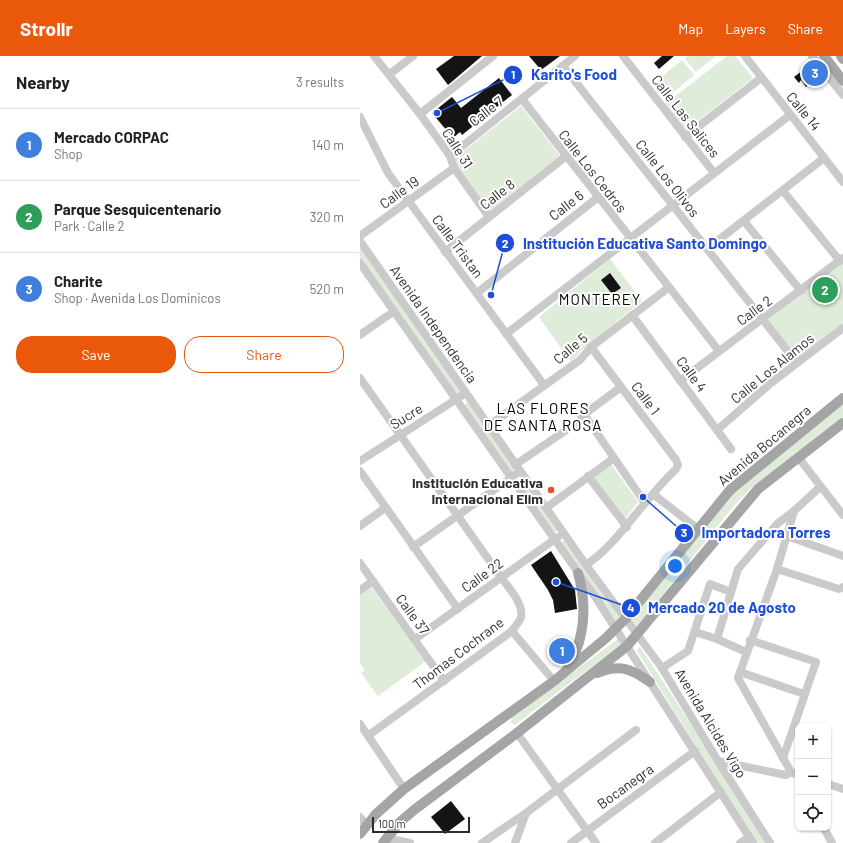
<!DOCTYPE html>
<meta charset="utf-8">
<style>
body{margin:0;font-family:Barlow,sans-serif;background:#f6f6f6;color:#202124}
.controls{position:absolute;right:12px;bottom:12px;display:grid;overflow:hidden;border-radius:8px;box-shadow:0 1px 3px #0004}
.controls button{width:36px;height:36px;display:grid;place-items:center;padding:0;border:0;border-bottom:1px solid #e0e0e0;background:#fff;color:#202124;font:20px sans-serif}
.scale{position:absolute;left:12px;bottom:10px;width:98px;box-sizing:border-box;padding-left:4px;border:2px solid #2d2d2d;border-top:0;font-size:11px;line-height:14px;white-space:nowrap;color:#2d2d2d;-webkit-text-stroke:3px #fff;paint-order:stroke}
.you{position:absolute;left:315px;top:510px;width:14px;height:14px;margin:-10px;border:3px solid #fff;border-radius:50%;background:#1a73e8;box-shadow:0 0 0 6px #1a73e833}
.badge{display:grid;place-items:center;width:26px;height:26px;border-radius:50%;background:#ea580c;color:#fff;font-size:13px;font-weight:700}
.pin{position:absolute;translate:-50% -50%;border:2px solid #fff;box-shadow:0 1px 4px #0006}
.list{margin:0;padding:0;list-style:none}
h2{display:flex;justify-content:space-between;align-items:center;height:52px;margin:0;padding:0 16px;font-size:17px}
h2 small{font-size:13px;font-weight:400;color:#757577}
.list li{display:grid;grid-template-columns:26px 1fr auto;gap:12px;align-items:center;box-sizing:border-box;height:72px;padding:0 16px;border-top:1px solid #e0e0e0}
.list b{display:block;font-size:15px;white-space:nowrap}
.list p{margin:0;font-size:13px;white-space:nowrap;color:#757577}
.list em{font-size:13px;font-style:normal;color:#757577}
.actions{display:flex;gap:8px;padding:12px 16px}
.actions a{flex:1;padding:9px 0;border:1px solid #ea580c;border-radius:16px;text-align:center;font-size:14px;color:#ea580c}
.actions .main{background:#ea580c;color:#fff}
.icon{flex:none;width:22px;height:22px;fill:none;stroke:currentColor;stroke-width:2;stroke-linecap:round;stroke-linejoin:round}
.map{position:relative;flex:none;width:483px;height:787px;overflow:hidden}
header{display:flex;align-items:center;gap:24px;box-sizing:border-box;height:56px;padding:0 20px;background:#ea580c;color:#fff}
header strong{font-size:19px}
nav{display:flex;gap:22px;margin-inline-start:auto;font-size:14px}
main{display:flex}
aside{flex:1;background:#fff}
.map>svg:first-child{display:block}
</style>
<header>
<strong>Strollr</strong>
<nav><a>Map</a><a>Layers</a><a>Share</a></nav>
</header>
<main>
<aside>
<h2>Nearby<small>3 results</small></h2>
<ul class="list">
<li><span class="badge" style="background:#3f7fe0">1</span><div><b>Mercado CORPAC</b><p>Shop</p></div><em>140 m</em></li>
<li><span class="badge" style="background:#2e9e5b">2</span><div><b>Parque Sesquicentenario</b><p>Park · Calle 2</p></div><em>320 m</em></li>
<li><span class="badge" style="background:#3f7fe0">3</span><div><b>Charite</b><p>Shop · Avenida Los Dominicos</p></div><em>520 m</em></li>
</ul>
<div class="actions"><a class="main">Save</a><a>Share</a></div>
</aside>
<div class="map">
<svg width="483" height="787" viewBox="0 0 483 787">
<rect width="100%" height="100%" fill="#fff"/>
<g fill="#dfecda">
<path d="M328 0H354L355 1 336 16 325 3Z"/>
<path d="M367 0H375L393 22 325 75 305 48Z"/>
<path d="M322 4 334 19 311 38 299 23Z"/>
<path d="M161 50 200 100 128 157 91 105Z"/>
<path d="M0 191 101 335 97 341 0 202Z"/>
<path d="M250 203 282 245 224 292 211 306 179 261Z"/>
<path d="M483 206V267L437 303 407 265Z"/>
<path d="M107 347H110L155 413 156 416 152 418 104 349Z"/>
<path d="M483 349V362L390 433 372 452 283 563 277 570 273 569 272 563 372 436Z"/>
<path d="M251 408 278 446 264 464 233 422Z"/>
<path d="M160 424 163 425 197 474 195 477 158 425Z"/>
<path d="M204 484 259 560 257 565 254 564 200 488Z"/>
<path d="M11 531 66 605 18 640 1 617 5 614 0 607V538Z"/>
<path d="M258 583 261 588 155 669 151 667 152 661Z"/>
<path d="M279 591 281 592 370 728 405 787H396L277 595Z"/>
</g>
<g fill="#141414">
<path d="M94 0H122L88 29 76 13Z"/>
<path d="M169 0H200L181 14Z"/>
<path d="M302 0H314L299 13 294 7Z"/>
<path d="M451 8 461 20 446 31 441 24 439 27 434 21Z"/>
<path d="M139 22 152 39 102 79 100 76 93 82 72 57 92 41 101 52Z"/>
<path d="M250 217 261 232 252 238 241 224Z"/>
<path d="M191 495 215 534 217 553 195 557 193 544 188 534 171 509Z"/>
<path d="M199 583 210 588 202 605 193 600 197 594 194 592Z"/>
<path d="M91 745 105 763 85 778 71 761Z"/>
</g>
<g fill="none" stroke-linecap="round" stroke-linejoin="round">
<g stroke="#cacaca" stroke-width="8">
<path d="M14 0 60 58 90 100 94 112 129 161"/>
<path d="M263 0 354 117"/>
<path d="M385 0 483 126"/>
<path d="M452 0 483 39"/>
<path d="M203 10 437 307"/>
<path d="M30 18 53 0"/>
<path d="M162 43 359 295"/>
<path d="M60 58 133 0"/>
<path d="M0 61 28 117 184 329"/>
<path d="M325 81 401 22"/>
<path d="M90 100 215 0"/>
<path d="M423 135 480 205"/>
<path d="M384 165 441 235"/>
<path d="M0 180 94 112"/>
<path d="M0 185 226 509 302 612 358 705 410 787"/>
<path d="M347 193 464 102"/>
<path d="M85 196 205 101"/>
<path d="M0 207 236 542 393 787"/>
<path d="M117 237 237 142"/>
<path d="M272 259 371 393"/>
<path d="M146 278 430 59"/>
<path d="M0 279 33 256"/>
<path d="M0 322 141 521C148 531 164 548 161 561 160 566 155 570 152 575L9 679"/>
<path d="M320 325 483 202"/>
<path d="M224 361 228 364 285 447"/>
<path d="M128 370 220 304 231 291 308 232"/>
<path d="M357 374 411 327 483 272"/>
<path d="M438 401 483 459"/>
<path d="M0 405 106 337"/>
<path d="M155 409 218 366 226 357 261 331"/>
<path d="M0 415 98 553"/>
<path d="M228 420 267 471"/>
<path d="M293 438 338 473"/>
<path d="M186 452 254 402"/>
<path d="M0 470 25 452"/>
<path d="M427 480 483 500"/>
<path d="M53 491 155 419"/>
<path d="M0 507 84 625"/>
<path d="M226 509C253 491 271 462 293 438 300 429 308 421 316 413L318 409 316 404 231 291"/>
<path d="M417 513 479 533 483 531"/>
<path d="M0 534 13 525"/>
<path d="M152 575 194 625"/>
<path d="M335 576 357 583 386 596"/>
<path d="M55 583 198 481"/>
<path d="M357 583 378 513 417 468 434 455"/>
<path d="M390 584 456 606 423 702"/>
<path d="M302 612 328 595 350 528 371 536"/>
<path d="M380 616 444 638"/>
<path d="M0 668 44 733"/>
<path d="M157 677 236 787"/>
<path d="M358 705 426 719 431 716 438 719"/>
<path d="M431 716 378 622 417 513 434 455 460 431"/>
<path d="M468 728 483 733"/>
<path d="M0 761 6 769"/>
<path d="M464 772 472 787"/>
<path d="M26 782 50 787"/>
<path d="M122 787 166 757 276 674"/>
<path d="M155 787 166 757"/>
<path d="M211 787 335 695"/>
<path d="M295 787 361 736"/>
<path d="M380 787 389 781"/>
</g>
<g stroke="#a5a5a5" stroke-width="10">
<path d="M464 0 483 25"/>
<path d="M481 0 483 3"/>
<path d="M207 614C211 604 218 593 220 582 225 562 224 538 218 517"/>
<path d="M237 617C260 608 270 612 290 626"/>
<path d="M0 778 16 758 44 733 194 625 246 582 266 562 370 434 483 342"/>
<path d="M23 787 40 766 54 754 157 677 267 590 398 433 483 367"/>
</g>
</g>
<circle fill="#ee4c26" stroke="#fff" stroke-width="1.5" cx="191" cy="434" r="4"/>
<g text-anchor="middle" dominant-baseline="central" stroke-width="4" stroke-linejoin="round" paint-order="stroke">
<g font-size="14" fill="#2d2d2d" stroke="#fff">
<text transform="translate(126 55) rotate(-38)">Calle 7</text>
<text transform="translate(444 55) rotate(51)">Calle 14</text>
<text transform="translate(326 60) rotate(52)">Calle Las Salices</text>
<text transform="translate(98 92) rotate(58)">Calle 31</text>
<text transform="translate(233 115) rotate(52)">Calle Los Cedros</text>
<text transform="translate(308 122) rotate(52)">Calle Los Olivos</text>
<text transform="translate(39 136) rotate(-36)">Calle 19</text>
<text transform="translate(137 138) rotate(-38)">Calle 8</text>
<text transform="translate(206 149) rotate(-38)">Calle 6</text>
<text transform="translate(98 190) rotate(53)">Calle Tristan</text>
<text transform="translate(394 254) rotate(-36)">Calle 2</text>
<text transform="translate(74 268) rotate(55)">Avenida Independencia</text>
<text transform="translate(210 292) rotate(-40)">Calle 5</text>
<text transform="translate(412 312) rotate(-39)">Calle Los Alamos</text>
<text transform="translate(332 318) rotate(53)">Calle 4</text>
<text transform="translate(286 342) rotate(53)">Calle 1</text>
<text transform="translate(46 360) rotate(-32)">Sucre</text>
<text transform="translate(404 389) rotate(-40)">Avenida Bocanegra</text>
<text transform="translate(122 519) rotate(-36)">Calle 22</text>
<text transform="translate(53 558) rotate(54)">Calle 37</text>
<text transform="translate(98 597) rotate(-37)">Thomas Cochrane</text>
<text transform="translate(351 667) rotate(59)">Avenida Alcides Vigo</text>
<text transform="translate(265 730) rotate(-36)">Bocanegra</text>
</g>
<g font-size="14" font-weight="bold" fill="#2d2d2d" stroke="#fff" text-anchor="end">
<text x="183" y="426">Institución Educativa<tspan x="183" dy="16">Internacional Elim</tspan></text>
</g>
<g font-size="15" letter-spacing="1" fill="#000" stroke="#fff">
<text x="240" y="243">MONTEREY</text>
<text x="183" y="352">LAS FLORES<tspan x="183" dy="17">DE SANTA ROSA</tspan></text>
</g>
</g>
<path fill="none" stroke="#1d4ed8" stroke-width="1.5" d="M77 57L153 19M131 239L145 187M283 441L324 477M196 526L271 552"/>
<g fill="#1d4ed8" stroke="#fff" stroke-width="1.5">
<circle cx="77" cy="57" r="4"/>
<circle cx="131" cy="239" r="4"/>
<circle cx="283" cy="441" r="4"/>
<circle cx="196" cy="526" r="4"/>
<circle cx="153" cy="19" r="10"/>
<circle cx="145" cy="187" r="10"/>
<circle cx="324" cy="477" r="10"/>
<circle cx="271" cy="552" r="10"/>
</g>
<g font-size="12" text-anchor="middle" font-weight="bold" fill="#fff">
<text x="153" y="23">1</text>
<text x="145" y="192">2</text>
<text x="324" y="481">3</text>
<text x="271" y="556">4</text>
</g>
<g font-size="15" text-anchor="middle" font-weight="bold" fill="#1d4ed8" stroke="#fff" stroke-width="4" stroke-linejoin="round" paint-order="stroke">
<text x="214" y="24">Karito's Food</text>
<text x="285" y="193">Institución Educativa Santo Domingo</text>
<text x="406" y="482">Importadora Torres</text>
<text x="362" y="557">Mercado 20 de Agosto</text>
</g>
</svg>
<div class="controls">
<button>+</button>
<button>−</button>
<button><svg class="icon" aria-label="locate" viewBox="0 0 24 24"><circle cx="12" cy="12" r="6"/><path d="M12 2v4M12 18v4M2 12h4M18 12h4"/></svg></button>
</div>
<div class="scale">100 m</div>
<div class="you"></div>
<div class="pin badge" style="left:202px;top:595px;background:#3f7fe0">1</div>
<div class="pin badge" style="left:465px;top:234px;background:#2e9e5b">2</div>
<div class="pin badge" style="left:455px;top:17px;background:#3f7fe0">3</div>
</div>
</main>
